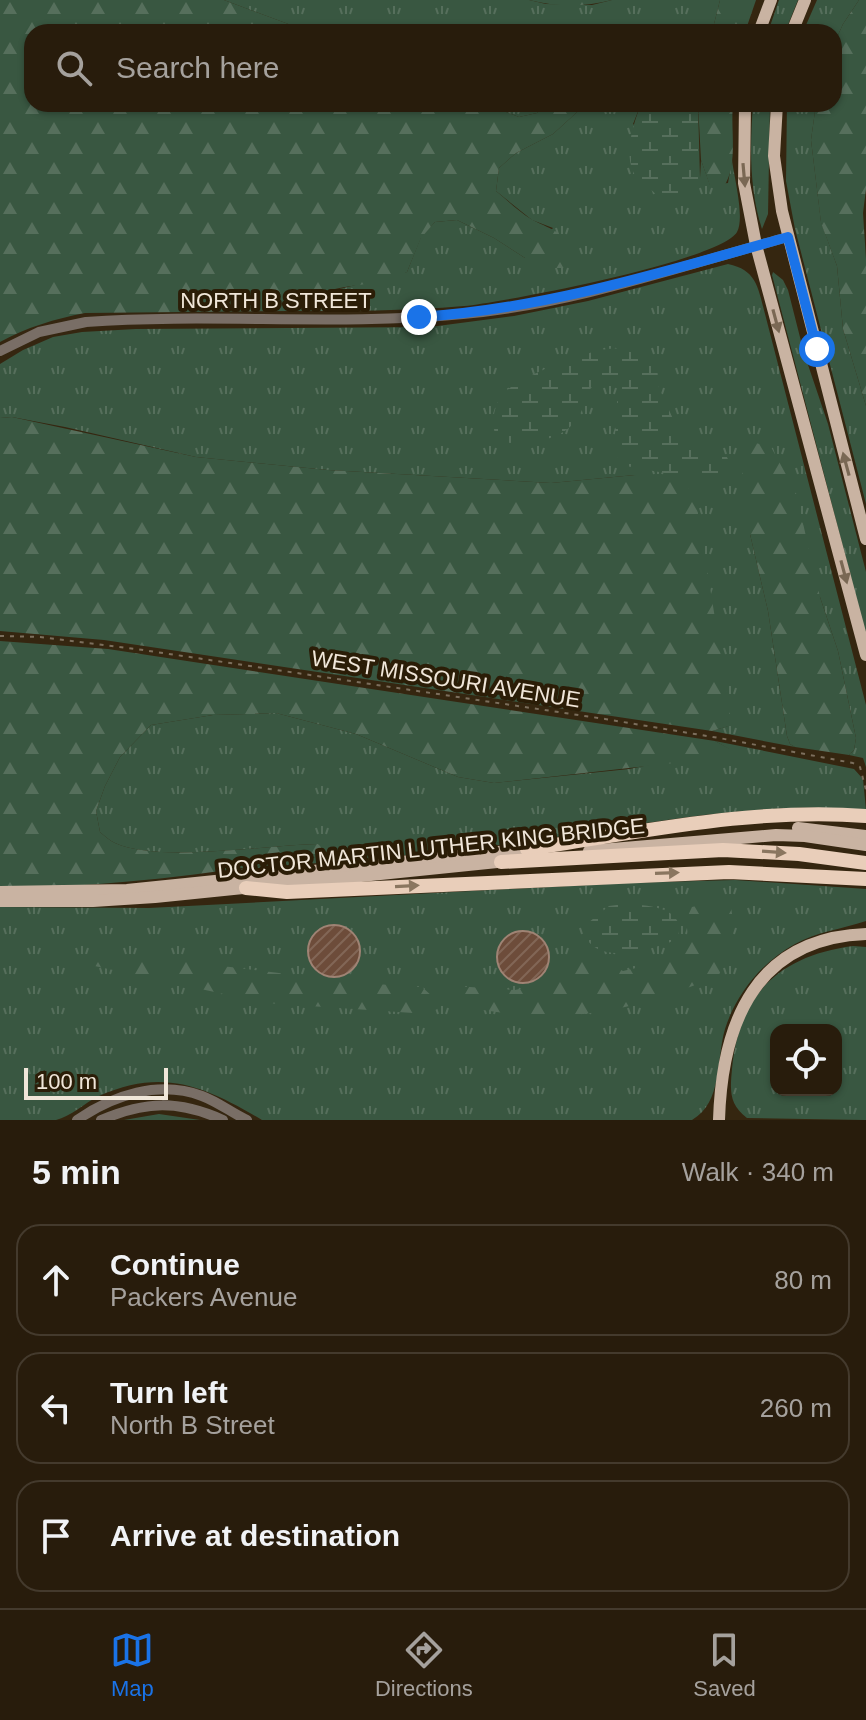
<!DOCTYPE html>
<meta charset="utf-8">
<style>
body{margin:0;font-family:Helvetica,sans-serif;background:#302515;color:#f1f3f6}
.controls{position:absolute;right:24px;bottom:24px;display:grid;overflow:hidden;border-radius:16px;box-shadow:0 2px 6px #0004}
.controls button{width:72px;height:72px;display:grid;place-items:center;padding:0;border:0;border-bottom:2px solid #443a2d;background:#281c0c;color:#f1f3f6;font:40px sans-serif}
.scale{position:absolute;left:24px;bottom:20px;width:144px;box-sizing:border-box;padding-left:8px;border:4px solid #f0e6d9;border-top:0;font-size:22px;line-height:28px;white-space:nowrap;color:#f0e6d9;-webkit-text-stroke:6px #2b1d07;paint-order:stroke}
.stop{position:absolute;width:24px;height:24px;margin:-18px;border:6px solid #1a73e8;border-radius:50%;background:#fff}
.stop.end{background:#1a73e8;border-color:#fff;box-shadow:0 2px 8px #0008}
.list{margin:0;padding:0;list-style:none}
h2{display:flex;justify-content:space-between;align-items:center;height:104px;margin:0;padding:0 32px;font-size:34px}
h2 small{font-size:26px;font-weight:400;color:#a5a19d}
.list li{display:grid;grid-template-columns:52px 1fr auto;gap:24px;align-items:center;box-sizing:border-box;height:112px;margin:0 16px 16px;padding:0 16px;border:2px solid #443a2d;border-radius:24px}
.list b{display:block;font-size:30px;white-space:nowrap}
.list p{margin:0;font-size:26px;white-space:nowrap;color:#a5a19d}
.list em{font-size:26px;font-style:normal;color:#a5a19d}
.icon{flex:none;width:44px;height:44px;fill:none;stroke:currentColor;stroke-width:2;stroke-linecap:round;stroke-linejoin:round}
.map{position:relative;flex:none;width:866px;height:1120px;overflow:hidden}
.search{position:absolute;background:#281c0c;box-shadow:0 2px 6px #0004;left:24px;right:24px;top:24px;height:88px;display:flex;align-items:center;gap:20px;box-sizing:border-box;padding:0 28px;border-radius:24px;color:#a5a19d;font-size:30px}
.sheet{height:488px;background:#281c0c}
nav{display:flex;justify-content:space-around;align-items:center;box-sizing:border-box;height:112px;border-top:2px solid #443a2d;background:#281c0c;font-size:22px;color:#a5a19d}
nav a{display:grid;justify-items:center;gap:4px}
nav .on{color:#1a73e8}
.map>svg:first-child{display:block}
</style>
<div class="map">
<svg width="866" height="1120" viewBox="0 0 866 1120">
<defs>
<pattern id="grass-tufts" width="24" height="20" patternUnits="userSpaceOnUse" patternTransform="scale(2)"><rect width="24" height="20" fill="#395741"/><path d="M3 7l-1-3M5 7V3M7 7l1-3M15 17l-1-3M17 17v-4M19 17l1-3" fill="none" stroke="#566f5c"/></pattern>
<pattern id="forest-firs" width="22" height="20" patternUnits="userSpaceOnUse" patternTransform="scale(2)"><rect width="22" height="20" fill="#395741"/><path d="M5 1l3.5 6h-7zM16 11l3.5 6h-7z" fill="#566f5c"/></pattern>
<pattern id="wetland-marsh" width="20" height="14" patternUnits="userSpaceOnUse" patternTransform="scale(2)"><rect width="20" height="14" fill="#395741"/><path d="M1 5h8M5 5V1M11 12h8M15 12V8" fill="none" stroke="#566f5c"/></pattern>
<pattern id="building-hatch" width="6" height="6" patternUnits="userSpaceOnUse" patternTransform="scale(2)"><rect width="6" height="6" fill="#6d4c3a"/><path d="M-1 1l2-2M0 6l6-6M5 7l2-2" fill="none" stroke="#826656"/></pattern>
</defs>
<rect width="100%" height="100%" fill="#352610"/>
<g fill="url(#grass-tufts)" fill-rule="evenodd">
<path d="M224 0H529L546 4 592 5 612 0H720L712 32H617L611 28 606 32H310Z"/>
<path d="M779 0H798L785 32H768Z"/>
<path d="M817 0H859L843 24 834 44V32H803Z"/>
<path d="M485 104H543L537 113 519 117Z"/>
<path d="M586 104H641L633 124 700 178 701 160 710 185 728 183 732 160C734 177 745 218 737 232 720 261 505 302 464 306 405 311 347 311 288 311L316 295 407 272 421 237 435 222 457 220 494 238 525 258 553 228 532 220 496 191 499 168 516 153 553 134Z"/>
<path d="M753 104H770L768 214 762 229C749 190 750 145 753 104Z"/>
<path d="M787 104H816L811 140 821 222 837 266 843 329 866 406V504L795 229 786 181Z"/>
<path d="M728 264C757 270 758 288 765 314L866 705V767L863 758 849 755 854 750 856 738 838 651 820 597 750 534 768 611 787 736 790 744 795 747 712 731 728 726 635 475 551 483 328 470 196 457 65 427 12 417 0 418V364L23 350 53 337 82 332 136 329 430 327 514 316 588 301Z"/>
<path d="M773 272 783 280 788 290 804 353 828 424 866 572V635L772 275Z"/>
<path d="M276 713 356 734 458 777 494 783 629 769 729 749 715 741 854 769 863 779 866 810C748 800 631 827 515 843 422 855 328 862 235 870L322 856 318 844C267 845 158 863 115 843 110 841 105 836 100 832L96 811 105 786 120 757 151 725 213 715Z"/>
<path d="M735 880 866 889V921C842 929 816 932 795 944 762 962 736 994 725 1029 716 1059 723 1102 692 1120H262C206 1087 164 1067 99 1096 86 1102 70 1117 56 1120 39 1120 18 1120 0 1120V907L149 908 626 883Z"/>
<path d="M853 946 866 947V1120L747 1118C729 1104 730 1091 732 1069 739 994 779 956 853 946ZM776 1030H836V1090H776Z"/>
<path d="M159 1114 200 1120H124Z"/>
</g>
<g fill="url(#forest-firs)">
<path d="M0 0H224L310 32H32V104H485L519 117 537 113 543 104H586L553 134 516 153 499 168 496 191C507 200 519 212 531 219 548 229 563 229 569 250 571 258 571 261 566 268H556L525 258 494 238 457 220 435 222 421 238 407 272C375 288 346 282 316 295 306 299 297 306 288 311L85 313C55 319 27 327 0 342Z"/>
<path d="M529 0H612C585 7 556 7 529 0Z"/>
<path d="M720 0H756L745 32H712Z"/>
<path d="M859 0H866V189L863 213 866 259V406L843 329 837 266 821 223 811 140 816 104H834V44L843 24Z"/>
<path d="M698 104H733C730 131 740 171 720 191L710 186 701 160Z"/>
<path d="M12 417 196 457 328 470 551 483 635 475 687 485 696 501 730 711 729 726 712 731 104 640 0 631V418Z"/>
<path d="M756 443 771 447 796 493 820 597 838 651 856 738 854 750 849 755 795 747 790 744 787 736 768 611 750 534 742 471 747 451Z"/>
<path d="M0 641 108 649 715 741 730 749 728 757 494 783 458 777 356 734 276 713 213 715 151 725 120 757 105 786 96 811 100 832C105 836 110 841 115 843 159 863 266 845 318 844L323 849 322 856C215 873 108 888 0 888Z"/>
<path d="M713 902 730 903C737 932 730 949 719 975 651 1005 578 1024 503 1013 480 1009 471 1011 453 995L455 986 515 990 551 982 567 959 590 953 623 971 670 960 688 936 686 920 692 907Z"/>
<path d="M83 954C197 958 309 981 422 987L433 997 439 1008 428 1014 265 1003 90 965 82 960Z"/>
</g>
<g fill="url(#wetland-marsh)">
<path d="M641 104H698L700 178 692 193 657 195C651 189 643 184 637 178 622 159 633 124 641 104Z"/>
<path d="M641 349 656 357 659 388 683 441 726 455 732 468 724 476 703 480 626 466 614 453 618 388 599 381C581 393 588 404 577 419 560 443 524 445 498 442 489 423 493 400 511 387 528 374 576 356 597 351 610 347 627 349 641 349Z"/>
<path d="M624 904C640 905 674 905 679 925 680 929 678 934 678 939 652 950 588 969 583 927L609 906Z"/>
</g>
<g fill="url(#building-hatch)" stroke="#9f8374" stroke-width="2">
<circle cx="334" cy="951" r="26"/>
<circle cx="523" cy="957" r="26"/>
</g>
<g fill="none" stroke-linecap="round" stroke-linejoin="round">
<path stroke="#7c6f5d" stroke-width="2" stroke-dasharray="4 6" stroke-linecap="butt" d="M0 636 40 637 136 649 605 719 719 738 853 763 860 767 866 790"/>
<g stroke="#796e66" stroke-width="10">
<path d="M0 351 39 332 86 322C211 313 337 326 463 314 574 304 681 266 788 237"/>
<path d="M77 1120C113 1095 159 1080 202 1096 218 1102 232 1113 247 1120"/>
<path d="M101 1120C146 1101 178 1100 223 1120"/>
</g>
<g stroke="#c9b3a2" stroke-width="12">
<path d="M759 32 771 0"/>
<path d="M792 32 805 0"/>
<path d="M745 104 744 183 756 245 866 655"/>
<path d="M777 104 774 156 782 211 866 539"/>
<path d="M798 828 866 836"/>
<path d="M589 851 776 835 805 836 866 845"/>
<path d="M0 892 127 890 536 848"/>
<path d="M0 901H93L155 897 507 861"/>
<path d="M719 1120C722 1022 756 938 866 934"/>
</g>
<g stroke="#e9ceba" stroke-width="14">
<path d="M527 849C638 833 753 807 866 816"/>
<path d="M501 862 723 850 799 854 866 863"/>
<path d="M246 888 287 892 729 872 866 879"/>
</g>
</g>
<defs><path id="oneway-solid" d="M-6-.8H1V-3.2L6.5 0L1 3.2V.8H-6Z" transform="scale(2)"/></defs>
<g fill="#7a6854">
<use href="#oneway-solid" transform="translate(744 175) rotate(85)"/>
<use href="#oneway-solid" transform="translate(776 321) rotate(75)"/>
<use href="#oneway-solid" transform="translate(846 464) rotate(-105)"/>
<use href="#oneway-solid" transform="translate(844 572) rotate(75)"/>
</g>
<g fill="#8a7660">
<use href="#oneway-solid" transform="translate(774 852) rotate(4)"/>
<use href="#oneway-solid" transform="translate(667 873) rotate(-2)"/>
<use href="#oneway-solid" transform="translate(407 886) rotate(-3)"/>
</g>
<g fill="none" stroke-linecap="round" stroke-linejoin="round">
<path stroke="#1a73e8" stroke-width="10" d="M419 317C546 309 666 271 788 237L817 349"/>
</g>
<g text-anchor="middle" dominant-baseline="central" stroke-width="8" stroke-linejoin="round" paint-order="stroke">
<g font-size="22" fill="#f0e6d9" stroke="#2b1d07">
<text x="276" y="300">NORTH B STREET</text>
<text transform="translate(446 679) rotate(9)">WEST MISSOURI AVENUE</text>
<text transform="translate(431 848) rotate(-6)">DOCTOR MARTIN LUTHER KING BRIDGE</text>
</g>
</g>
</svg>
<div class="controls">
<button><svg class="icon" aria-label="locate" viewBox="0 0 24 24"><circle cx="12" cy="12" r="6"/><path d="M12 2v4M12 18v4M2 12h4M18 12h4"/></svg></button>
</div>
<div class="scale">100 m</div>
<div class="stop" style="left:817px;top:349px"></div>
<div class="stop end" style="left:419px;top:317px"></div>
<div class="search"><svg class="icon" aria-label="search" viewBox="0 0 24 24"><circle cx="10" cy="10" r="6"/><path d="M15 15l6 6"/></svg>Search here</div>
</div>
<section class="sheet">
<h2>5 min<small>Walk · 340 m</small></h2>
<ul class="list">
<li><svg class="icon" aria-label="ahead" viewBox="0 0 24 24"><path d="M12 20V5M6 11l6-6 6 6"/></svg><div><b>Continue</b><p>Packers Avenue</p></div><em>80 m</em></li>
<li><svg class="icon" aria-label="left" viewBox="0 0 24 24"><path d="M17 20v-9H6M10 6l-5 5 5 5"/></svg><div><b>Turn left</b><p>North B Street</p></div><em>260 m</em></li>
<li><svg class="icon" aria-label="arrive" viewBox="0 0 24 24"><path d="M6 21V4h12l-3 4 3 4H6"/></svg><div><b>Arrive at destination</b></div></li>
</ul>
</section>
<nav>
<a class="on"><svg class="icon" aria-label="map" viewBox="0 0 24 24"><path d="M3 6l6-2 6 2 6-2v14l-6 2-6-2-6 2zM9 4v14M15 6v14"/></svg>Map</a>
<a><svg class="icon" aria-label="directions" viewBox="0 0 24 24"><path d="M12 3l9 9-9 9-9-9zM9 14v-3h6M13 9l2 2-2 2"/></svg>Directions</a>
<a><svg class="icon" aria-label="saved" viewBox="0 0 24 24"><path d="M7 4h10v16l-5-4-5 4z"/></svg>Saved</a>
</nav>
